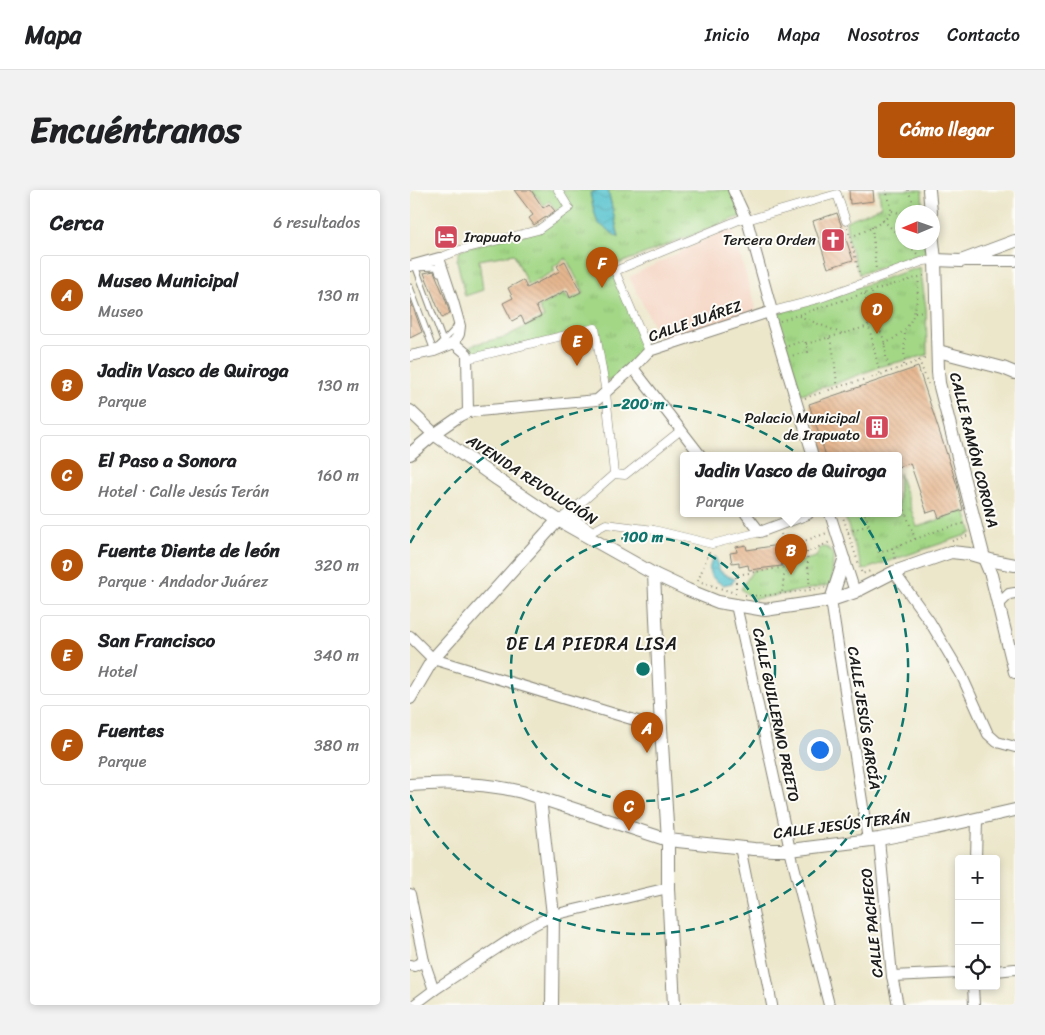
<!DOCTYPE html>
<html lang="es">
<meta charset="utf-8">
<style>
body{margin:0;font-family:Sriracha,sans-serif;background:#f2f2f2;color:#202124}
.controls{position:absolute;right:15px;bottom:15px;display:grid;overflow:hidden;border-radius:5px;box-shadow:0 2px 8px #0003}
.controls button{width:45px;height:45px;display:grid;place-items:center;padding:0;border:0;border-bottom:1px solid #e0e0e0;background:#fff;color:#202124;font:25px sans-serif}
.compass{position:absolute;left:485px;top:15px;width:45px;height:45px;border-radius:50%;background:#fff;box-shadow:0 2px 8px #0003;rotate:268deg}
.you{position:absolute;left:409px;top:559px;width:18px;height:18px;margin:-12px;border:4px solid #fff;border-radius:50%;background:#1a73e8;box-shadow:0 0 0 8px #1a73e833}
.badge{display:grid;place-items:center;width:32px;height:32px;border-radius:50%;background:#b45309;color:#fff;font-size:16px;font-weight:700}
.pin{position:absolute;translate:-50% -41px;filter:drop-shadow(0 1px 2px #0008)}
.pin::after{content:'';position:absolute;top:26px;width:18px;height:15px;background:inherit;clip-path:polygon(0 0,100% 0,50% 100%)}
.popup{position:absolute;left:270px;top:262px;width:222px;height:65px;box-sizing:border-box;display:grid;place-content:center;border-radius:5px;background:#fff;filter:drop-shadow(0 1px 4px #0005);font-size:16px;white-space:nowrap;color:#757577}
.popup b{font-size:19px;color:#202124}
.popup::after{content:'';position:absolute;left:50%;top:100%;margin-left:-10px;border:10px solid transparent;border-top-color:#fff}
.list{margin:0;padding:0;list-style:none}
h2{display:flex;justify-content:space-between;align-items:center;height:65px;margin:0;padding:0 20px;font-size:21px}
h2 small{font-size:16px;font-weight:400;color:#757577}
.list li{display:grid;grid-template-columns:32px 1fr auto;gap:15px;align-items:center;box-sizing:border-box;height:80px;margin:0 10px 10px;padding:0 10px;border:1px solid #e0e0e0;border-radius:5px}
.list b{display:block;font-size:19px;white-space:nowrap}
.list p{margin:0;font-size:16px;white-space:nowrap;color:#757577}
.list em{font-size:16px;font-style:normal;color:#757577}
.icon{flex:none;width:28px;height:28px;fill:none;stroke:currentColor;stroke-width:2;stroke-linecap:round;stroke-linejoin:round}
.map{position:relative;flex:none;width:605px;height:815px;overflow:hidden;border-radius:5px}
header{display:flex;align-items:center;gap:30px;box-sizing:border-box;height:70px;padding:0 25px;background:#fff;border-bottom:1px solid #e0e0e0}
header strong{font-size:24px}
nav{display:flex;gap:28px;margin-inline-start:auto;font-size:18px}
.intro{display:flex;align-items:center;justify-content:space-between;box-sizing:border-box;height:120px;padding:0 30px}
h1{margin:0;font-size:35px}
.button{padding:12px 22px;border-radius:5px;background:#b45309;color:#fff;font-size:18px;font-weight:700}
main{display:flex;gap:30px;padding:0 30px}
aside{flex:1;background:#fff;border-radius:5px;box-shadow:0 2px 8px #0003}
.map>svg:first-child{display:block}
</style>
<header>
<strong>Mapa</strong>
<nav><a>Inicio</a><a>Mapa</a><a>Nosotros</a><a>Contacto</a></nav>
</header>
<div class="intro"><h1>Encuéntranos</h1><a class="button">Cómo llegar</a></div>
<main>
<aside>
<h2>Cerca<small>6 resultados</small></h2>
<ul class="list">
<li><span class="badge">A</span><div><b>Museo Municipal</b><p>Museo</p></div><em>130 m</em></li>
<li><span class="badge">B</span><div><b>Jadin Vasco de Quiroga</b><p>Parque</p></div><em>130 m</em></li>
<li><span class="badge">C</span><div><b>El Paso a Sonora</b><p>Hotel · Calle Jesús Terán</p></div><em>160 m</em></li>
<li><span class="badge">D</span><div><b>Fuente Diente de león</b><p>Parque · Andador Juárez</p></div><em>320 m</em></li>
<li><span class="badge">E</span><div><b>San Francisco</b><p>Hotel</p></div><em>340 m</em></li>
<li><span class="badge">F</span><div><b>Fuentes</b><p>Parque</p></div><em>380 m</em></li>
</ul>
</aside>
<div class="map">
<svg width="605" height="815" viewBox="0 0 605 815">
<defs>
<pattern id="park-tufts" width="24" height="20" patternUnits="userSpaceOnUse" patternTransform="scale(1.25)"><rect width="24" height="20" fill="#a3d786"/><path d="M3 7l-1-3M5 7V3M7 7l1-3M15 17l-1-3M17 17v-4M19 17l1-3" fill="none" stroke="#8cb873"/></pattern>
<pattern id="water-waves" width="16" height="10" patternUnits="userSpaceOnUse" patternTransform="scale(1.25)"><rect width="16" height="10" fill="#56c2ce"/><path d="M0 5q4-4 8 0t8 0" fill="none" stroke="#4aa6b0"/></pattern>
<pattern id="building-back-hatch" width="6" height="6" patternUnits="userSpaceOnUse" patternTransform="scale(1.25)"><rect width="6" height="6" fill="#e6b790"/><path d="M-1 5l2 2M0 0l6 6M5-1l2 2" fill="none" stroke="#c59d7c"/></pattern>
</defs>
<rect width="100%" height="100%" fill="#fdfcf7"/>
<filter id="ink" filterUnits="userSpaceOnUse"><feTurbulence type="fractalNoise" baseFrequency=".02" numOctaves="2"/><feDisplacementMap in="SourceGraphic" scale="10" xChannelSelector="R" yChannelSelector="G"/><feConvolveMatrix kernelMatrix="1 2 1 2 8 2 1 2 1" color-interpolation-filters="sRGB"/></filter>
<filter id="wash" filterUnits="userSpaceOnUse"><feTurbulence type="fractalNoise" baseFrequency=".0096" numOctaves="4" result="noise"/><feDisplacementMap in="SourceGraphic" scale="20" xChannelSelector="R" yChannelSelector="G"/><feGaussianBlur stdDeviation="1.12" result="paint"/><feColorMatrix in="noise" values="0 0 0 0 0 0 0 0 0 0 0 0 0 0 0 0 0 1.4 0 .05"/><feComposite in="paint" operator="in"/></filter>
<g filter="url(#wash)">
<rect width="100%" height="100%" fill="#ece7cb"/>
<path fill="#f4d3c1" d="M322 37 346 120 251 150 219 87Z"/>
<g fill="url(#park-tufts)" stroke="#607a51">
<path d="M122 0H189L180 3 184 21 188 33 209 47 198 0H321L331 26 203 76 217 110 235 158 219 179 197 192 185 138 64 166 61 162V155L95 147 134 127 129 117 155 103 159 110 174 103 156 68 143 77 145 81 118 95 104 64 69 70 73 100 55 106 47 70 50 60 125 39 147 21 139 11 134 16Z"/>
<path d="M469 0H512L513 22H492V52L515 53 516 63 449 84 438 51 436 31 471 17Z"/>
<path d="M510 77 516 118 517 165 472 176 432 191 391 204 365 124Z"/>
<path d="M489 283 507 337 555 321 562 343 453 380 434 324H488Z"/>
<path d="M414 357 418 358 423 365 422 390 420 395 357 407 343 409 331 399 343 380 386 372 406 367 410 358Z"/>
</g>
<g fill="url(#water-waves)" stroke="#396f75">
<path d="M189 0H198L209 48 188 33 184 21 180 3Z"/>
<path d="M304 366C308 371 307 375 309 379 312 384 320 387 325 389L322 393 313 395C298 386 296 382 304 366Z"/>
</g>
<g id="blocks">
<g fill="url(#building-back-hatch)">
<path d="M104 0H121L133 18 139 14 145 21 124 35 119 28 123 25Z"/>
<path d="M439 0H463L464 11 440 14Z"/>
<path d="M427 23 443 70 418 78 403 31Z"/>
<path d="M155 71 171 102 160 108 157 100 126 116 131 126 115 134 111 126 102 131 93 113 103 108 98 98 113 90 117 98 150 81 147 76Z"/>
<path d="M24 81 36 111 40 124 32 128 14 83Z"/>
<path d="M0 109 12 142 0 148Z"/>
<path d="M508 177 547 295 553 320 529 328 526 320 517 323 500 273 488 277V266H416L399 214Z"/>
<path d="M336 355 337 360 369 355 372 376 339 380 338 375 329 377V372L322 373 320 363 327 362 326 357Z"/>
</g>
</g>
</g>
<g filter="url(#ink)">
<use href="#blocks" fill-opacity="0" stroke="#848274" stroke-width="1"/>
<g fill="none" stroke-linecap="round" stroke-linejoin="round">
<defs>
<g id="service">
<path d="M6 78 25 77 27 78 29 83"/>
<path d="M6 78 33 151"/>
<path d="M0 97 24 161 45 139 46 136"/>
</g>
<g id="pedestrian">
<path d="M337 30 427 4 436 31"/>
<path d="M29 68 50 60 128 40 159 18 148 0"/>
<path d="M362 121 408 109 514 71 525 70"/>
<path d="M239 161 205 81 336 27"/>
<path d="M57 169 185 138 196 203 204 284"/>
<path d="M157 324 183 341 196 334 244 340 302 354 350 342"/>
<path d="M154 326 163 320 204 284 215 285 271 240"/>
</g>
<g id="minor">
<path d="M555 71H605"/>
<path d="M0 76 29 68 43 111 50 136 49 144 44 153"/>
<path d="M359 122 403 266"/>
<path d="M44 153 57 164 58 222"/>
<path d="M0 166 24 161 44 153"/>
<path d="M223 178 291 266"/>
<path d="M24 244 50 226 58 222 187 210 223 178 239 161 362 121 337 30 323 0"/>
<path d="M336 324 350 342 398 324"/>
<path d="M420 324 445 402"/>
<path d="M484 382 520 432 551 484 578 544 587 552 605 557"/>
<path d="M421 410 458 650"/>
<path d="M326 415 380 660 419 815"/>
<path d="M588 415 599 404 605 403"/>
<path d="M0 446 23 469 251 538"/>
<path d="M469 649 482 786 488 815"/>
<path d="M330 657 362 815"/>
<path d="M566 669 567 630"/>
<path d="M0 704 14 771 24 800"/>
<path d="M0 775 4 776 14 771"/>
<path d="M586 781 605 779"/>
<path d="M482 786 549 783"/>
<path d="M563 796 564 815"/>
<path d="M4 815 24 800 116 739 143 725 258 698"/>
</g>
<g id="tertiary">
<path d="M519 0 521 22"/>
<path d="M522 42 525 70 528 181 529 193 574 368 581 385 605 482"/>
<path d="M525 70 551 71 605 51"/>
<path d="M528 161 593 178 605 183"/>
<path d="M0 221 24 244 87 289 148 330 244 384 278 400 308 412 355 420 421 410 445 402 484 382 541 362 560 364 584 371 605 375"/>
<path d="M0 264 24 244"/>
<path d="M244 384 251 538 258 650V698L264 815"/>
<path d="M421 410 434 370"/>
<path d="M0 508 23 469 148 330"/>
<path d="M0 595C37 592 76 593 112 602L258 650 344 659 363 660H380L469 649 526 638 605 620"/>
<path d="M130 608 143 725 142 815"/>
</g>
</defs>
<use href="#service" stroke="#848274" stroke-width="7"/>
<use href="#pedestrian" stroke="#848274" stroke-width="9"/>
<use href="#minor" stroke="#848274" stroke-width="12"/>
<use href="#tertiary" stroke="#848274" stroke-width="14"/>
<g stroke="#848274" stroke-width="2" stroke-dasharray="1 4" stroke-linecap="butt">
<path d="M498 0 502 10V22"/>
<path d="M482 21 490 23 511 17"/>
<path d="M473 30 492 49"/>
<path d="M462 37 466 80"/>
<path d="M438 38 440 47C450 43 481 32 481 19 481 13 477 6 476 0"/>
<path d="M440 47 450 86"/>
<path d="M496 52 508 65"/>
<path d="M462 103 465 127 474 150 476 167 480 180"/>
<path d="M455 104 457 130 461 145 470 185"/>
<path d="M505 122 515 121"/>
<path d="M389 126 433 144"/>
<path d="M457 130 465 127"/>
<path d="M370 131 461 101 516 85"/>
<path d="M419 148C426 164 424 180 428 197"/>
<path d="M396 154 459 136"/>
<path d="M474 154C506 138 506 121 509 88"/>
<path d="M378 156 395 150 398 162 381 166"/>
<path d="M509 170 518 194"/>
<path d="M494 175 495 140"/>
<path d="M395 208 428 197 470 185 517 168"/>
<path d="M488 301 505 349"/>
<path d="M432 324 452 384 463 380"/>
<path d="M455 324 469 363 532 339 555 333"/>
<path d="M438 342 459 335"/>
<path d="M371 344 381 369 374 386 372 404"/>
<path d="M542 351 557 346"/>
<path d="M377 357 417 343"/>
<path d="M482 358 486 371"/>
<path d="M299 362 288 391 328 404"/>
<path d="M397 362 400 400"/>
<path d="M381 369 420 352"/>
<path d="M326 403V385L377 377"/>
<path d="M335 405 351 406 415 398"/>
</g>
<use href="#service" stroke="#fff" stroke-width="5"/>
<use href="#pedestrian" stroke="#fff" stroke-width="8"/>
<use href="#minor" stroke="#fff" stroke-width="10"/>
<use href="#tertiary" stroke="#fff" stroke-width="12"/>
</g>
</g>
<g fill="none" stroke="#0f766e" stroke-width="2.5" stroke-dasharray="9 6">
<circle cx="233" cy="479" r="132"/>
<path d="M0 353A265 265 0 1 1 0 605"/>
</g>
<defs>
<symbol id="hotel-square" viewBox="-11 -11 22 22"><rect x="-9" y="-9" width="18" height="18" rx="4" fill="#d1495b" stroke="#fdfcf7"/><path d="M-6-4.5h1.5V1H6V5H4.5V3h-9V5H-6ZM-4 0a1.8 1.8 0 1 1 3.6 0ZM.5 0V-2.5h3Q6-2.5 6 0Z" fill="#fff"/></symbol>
<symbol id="church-square" viewBox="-11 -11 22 22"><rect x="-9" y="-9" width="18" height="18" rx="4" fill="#d1495b" stroke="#fdfcf7"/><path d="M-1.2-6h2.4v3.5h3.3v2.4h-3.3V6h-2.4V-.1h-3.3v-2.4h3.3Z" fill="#fff"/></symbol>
<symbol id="building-square" viewBox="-11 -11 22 22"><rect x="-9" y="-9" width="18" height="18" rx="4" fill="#d1495b" stroke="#fdfcf7"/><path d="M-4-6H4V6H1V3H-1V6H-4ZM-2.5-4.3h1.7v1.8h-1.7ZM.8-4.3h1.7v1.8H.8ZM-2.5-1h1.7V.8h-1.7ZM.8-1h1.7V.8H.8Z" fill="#fff"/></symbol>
</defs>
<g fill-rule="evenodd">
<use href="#hotel-square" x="22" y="33" width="28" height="28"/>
<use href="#church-square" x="409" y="36" width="28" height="28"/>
<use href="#building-square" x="453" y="223" width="28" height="28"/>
</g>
<g text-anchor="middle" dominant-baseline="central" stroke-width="4" stroke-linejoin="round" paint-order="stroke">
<g font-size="15" fill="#1c1c1c" stroke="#fdfcf7" text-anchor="end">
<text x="54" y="47" text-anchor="start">Irapuato</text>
<text x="406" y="50">Tercera Orden</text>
<text x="450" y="228">Palacio Municipal<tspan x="450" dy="17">de Irapuato</tspan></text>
</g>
<g font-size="15" fill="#1c1c1c" stroke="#fdfcf7">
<text transform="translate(285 131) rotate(-19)">CALLE JUÁREZ</text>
<text transform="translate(564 260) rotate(76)">CALLE RAMÓN CORONA</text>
<text transform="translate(122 290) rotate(33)">AVENIDA REVOLUCIÓN</text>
<text transform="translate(366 525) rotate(78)">CALLE GUILLERMO PRIETO</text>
<text transform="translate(454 528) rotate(81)">CALLE JESÚS GARCÍA</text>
<text transform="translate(432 635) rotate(-7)">CALLE JESÚS TERÁN</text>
<text transform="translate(462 733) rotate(-96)">CALLE PACHECO</text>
</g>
<g font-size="18" letter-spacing="1" fill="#1c1c1c" stroke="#fdfcf7">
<text x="182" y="454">DE LA PIEDRA LISA</text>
</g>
</g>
<circle cx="233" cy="479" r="8" fill="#0f766e" stroke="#fdfcf7" stroke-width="2.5"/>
<g font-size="15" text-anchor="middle" font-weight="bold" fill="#0f766e" stroke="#fdfcf7" stroke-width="4" stroke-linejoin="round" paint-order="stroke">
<text x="233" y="219">200 m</text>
<text x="233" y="352">100 m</text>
</g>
</svg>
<div class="controls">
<button>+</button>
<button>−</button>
<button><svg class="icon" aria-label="locate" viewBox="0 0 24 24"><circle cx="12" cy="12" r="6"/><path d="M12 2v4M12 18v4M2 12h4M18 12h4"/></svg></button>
</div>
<svg class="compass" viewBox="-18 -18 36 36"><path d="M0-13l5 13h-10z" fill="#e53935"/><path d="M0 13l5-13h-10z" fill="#757577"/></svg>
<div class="you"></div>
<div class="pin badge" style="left:237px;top:563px">A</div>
<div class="pin badge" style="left:381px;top:385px">B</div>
<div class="popup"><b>Jadin Vasco de Quiroga</b>Parque</div>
<div class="pin badge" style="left:219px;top:641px">C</div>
<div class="pin badge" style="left:467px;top:144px">D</div>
<div class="pin badge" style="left:167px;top:176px">E</div>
<div class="pin badge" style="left:192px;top:98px">F</div>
</div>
</main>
